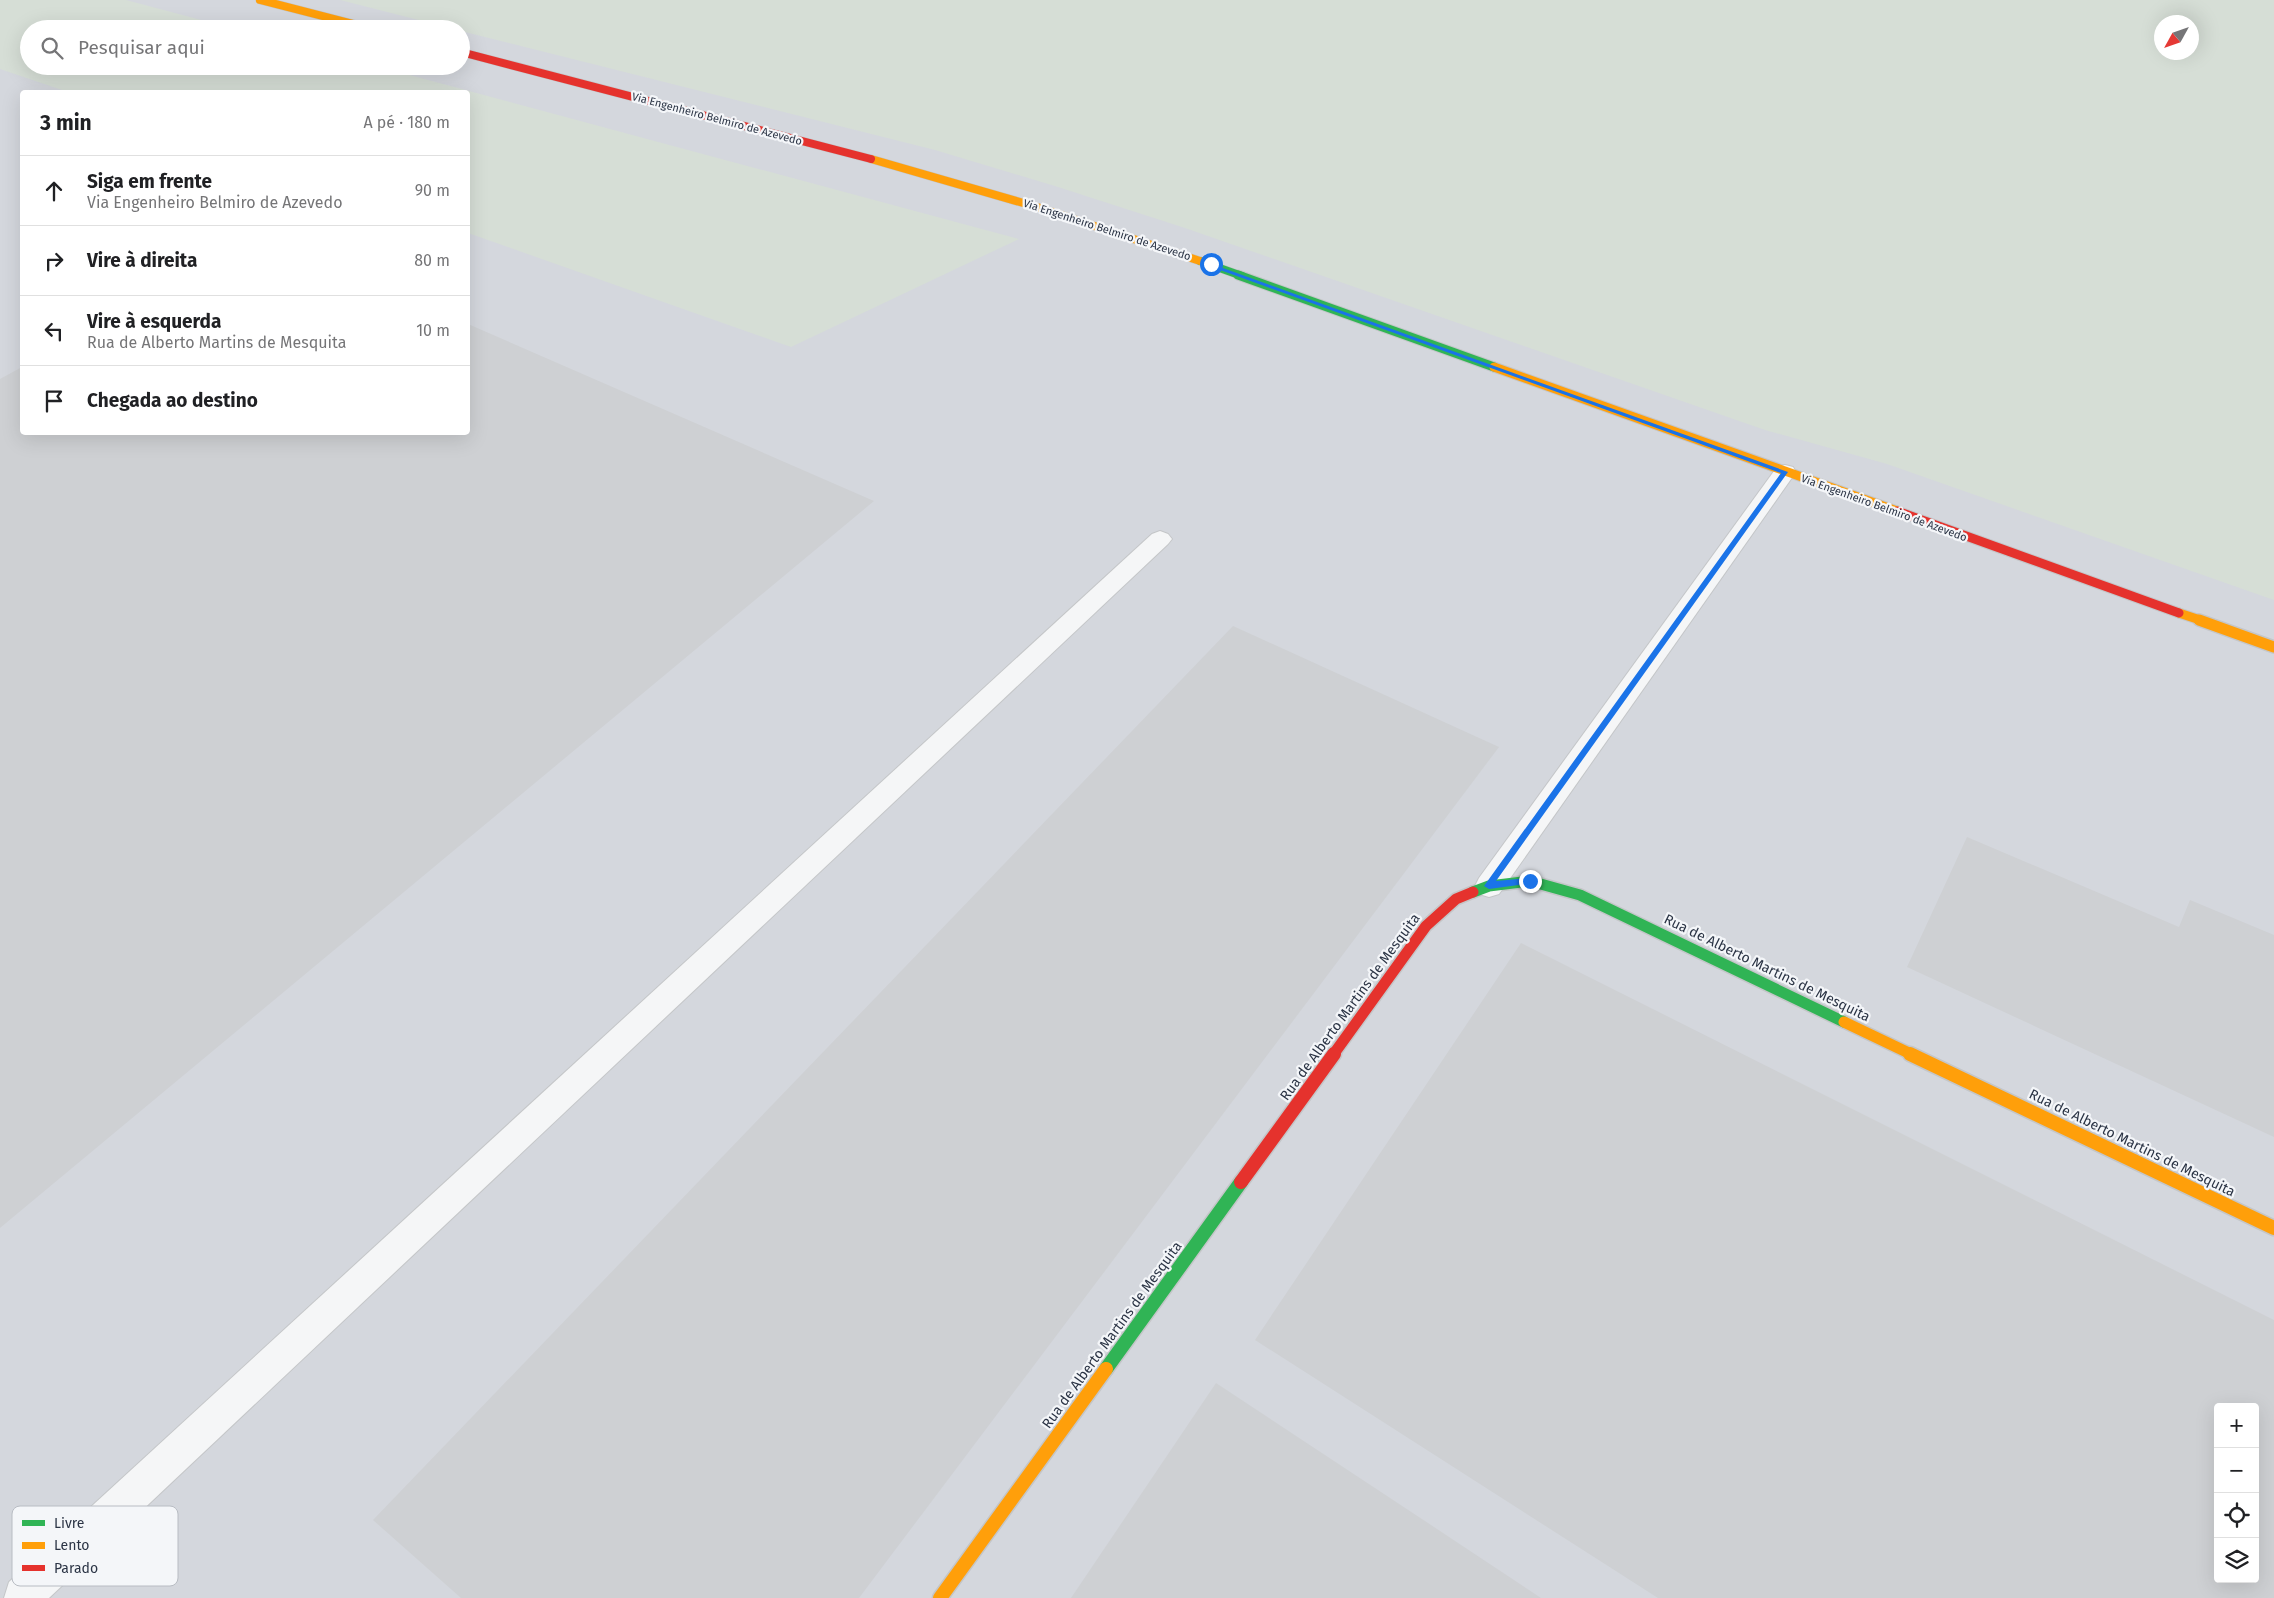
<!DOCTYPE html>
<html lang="pt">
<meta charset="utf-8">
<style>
body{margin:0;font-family:"Fira Sans",sans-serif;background:#f6f6f6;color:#202124}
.controls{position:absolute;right:15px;bottom:15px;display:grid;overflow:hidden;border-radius:5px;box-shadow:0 5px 20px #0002}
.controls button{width:45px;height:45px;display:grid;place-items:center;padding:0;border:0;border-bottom:1px solid #e0e0e0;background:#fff;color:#202124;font:25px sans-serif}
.compass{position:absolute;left:2154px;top:15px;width:45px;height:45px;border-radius:50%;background:#fff;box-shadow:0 5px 20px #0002;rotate:230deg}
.stop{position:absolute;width:15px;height:15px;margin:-11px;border:4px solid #1a73e8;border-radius:50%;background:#fff}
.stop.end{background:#1a73e8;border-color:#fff;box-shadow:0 1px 5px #0008}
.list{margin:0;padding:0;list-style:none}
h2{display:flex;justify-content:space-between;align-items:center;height:65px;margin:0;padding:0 20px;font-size:21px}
h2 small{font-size:16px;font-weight:400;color:#757577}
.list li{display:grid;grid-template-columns:32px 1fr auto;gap:15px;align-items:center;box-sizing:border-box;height:70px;padding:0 20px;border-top:1px solid #e0e0e0}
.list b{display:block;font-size:19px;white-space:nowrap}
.list p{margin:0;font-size:16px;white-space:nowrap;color:#757577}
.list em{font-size:16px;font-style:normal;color:#757577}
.icon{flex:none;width:28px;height:28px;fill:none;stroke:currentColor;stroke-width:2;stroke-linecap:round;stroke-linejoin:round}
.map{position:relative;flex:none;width:2274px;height:1598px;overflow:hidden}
.search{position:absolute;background:#fff;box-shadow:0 5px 20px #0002;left:20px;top:20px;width:450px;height:55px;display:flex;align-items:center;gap:12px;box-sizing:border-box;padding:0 18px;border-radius:28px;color:#757577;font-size:19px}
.panel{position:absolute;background:#fff;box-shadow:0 5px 20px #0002;left:20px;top:90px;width:450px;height:345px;border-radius:5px}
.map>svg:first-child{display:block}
</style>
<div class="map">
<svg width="2274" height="1598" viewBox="0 0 2274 1598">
<rect width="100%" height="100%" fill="#e6e8ea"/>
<path fill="#d4d7dd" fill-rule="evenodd" d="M0 0H2274V1598H0ZM2162 22H2192V52H2162ZM29 29H461V66H29ZM22 92H468V432H22ZM2218 1407H2255V1579H2218Z"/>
<g fill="#d6ded6" fill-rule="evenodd">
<path d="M0 0H126L235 29H29V66H376L1019 239 791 347 468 233V92H68L0 69Z"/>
<path d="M340 0H2274V600L1887 464 1765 430 1185 228 1058 187 935 150 461 31V29H454ZM2162 22H2192V52H2162Z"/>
</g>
<g fill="#ced0d3" fill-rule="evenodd">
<path d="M468 324 874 501 0 1228V379L22 367V432H468Z"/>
<path d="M1233 626 1499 747 859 1598H461L373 1520Z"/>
<path d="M1967 837 2179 927 2190 900 2274 935V1137L1907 967Z"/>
<path d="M1521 943 2274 1320V1598H1658L1255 1340ZM2218 1407H2255V1579H2218Z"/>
<path d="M1216 1383 1434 1527 1541 1598H1071Z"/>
</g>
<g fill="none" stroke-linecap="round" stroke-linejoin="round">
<defs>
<g id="street">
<path d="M1785 465 1793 467 1796 472 1499 894 1489 897 1479 894 1475 886 1479 878 1777 467Z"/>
<path d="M1160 531 1168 534 1172 539 1168 544 49 1598H4L9 1582 1152 534Z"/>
</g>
<path id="fast-far3" d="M1200 261 1242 276"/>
<path id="fast-far2" d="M1238 275 1494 367"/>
<path id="fast-far1" d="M1473 892 1489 886 1530 881 1580 895 1844 1022"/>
<path id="fast" d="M1106 1369 1241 1182"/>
<g id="slow-far3">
<path d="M260 0 373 29"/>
<path d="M871 159 1037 207 1200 261"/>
</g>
<g id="slow-far2">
<path d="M1494 367 1897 511"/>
<path d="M2179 613 2203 621"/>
</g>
<g id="slow-far1">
<path d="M2199 620 2274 647"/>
<path d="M1844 1022 1913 1055"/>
</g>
<g id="slow">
<path d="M1910 1054 2274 1228"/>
<path d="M940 1598 1106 1369"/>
</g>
<path id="jam-far3" d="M461 52 871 159"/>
<path id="jam-far2" d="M1897 511 2179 613"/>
<path id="jam-far1" d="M1333 1055 1426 926 1456 899 1473 892"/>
<path id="jam" d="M1241 1182 1334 1054"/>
</defs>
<use href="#street" stroke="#c4c6c8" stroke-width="2"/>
<use href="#fast-far3" stroke="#c4c6c8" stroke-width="9"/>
<use href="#fast-far2" stroke="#c4c6c8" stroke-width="11"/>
<use href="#fast-far1" stroke="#c4c6c8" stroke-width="14"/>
<use href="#fast" stroke="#c4c6c8" stroke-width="17"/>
<use href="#slow-far3" stroke="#c4c6c8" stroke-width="9"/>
<use href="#slow-far2" stroke="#c4c6c8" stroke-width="11"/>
<use href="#slow-far1" stroke="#c4c6c8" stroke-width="14"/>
<use href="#slow" stroke="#c4c6c8" stroke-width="17"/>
<use href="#jam-far3" stroke="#c4c6c8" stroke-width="9"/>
<use href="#jam-far2" stroke="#c4c6c8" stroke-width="11"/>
<use href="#jam-far1" stroke="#c4c6c8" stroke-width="14"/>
<use href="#jam" stroke="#c4c6c8" stroke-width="17"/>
<use href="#street" fill="#f5f6f7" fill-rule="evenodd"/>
<use href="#fast-far3" stroke="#30b455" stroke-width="8"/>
<use href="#fast-far2" stroke="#30b455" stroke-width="9"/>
<use href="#fast-far1" stroke="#30b455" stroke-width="11"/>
<use href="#fast" stroke="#30b455" stroke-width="14"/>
<use href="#slow-far3" stroke="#ff9f0a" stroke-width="8"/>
<use href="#slow-far2" stroke="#ff9f0a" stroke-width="9"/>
<use href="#slow-far1" stroke="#ff9f0a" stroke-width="11"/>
<use href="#slow" stroke="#ff9f0a" stroke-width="14"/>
<use href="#jam-far3" stroke="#e5322d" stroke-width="8"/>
<use href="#jam-far2" stroke="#e5322d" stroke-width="9"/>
<use href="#jam-far1" stroke="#e5322d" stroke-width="11"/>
<use href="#jam" stroke="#e5322d" stroke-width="14"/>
</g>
<path fill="#1a73e8" d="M1209 263 1788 472 1496 881 1530 878 1533 879V883L1489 889 1484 886 1781 473 1209 266Z"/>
<g text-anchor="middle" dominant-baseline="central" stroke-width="4.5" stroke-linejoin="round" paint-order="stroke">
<g font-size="11" fill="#2b3445" stroke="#f4f6f9">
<text transform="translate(717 119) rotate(15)">Via Engenheiro Belmiro de Azevedo</text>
<text transform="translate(1107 230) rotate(18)">Via Engenheiro Belmiro de Azevedo</text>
<text transform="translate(1884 508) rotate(20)">Via Engenheiro Belmiro de Azevedo</text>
</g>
<g font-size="14" fill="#2b3445" stroke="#f4f6f9">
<text transform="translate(1767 968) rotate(26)">Rua de Alberto Martins de Mesquita</text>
<text transform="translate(1350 1007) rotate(-54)">Rua de Alberto Martins de Mesquita</text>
<text transform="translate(2132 1143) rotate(26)">Rua de Alberto Martins de Mesquita</text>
<text transform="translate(1112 1335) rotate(-54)">Rua de Alberto Martins de Mesquita</text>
</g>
</g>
<rect x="12" y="1506" width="166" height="80" rx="8" fill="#f4f6f9" stroke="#b8bcc3" stroke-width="1"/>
<rect x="22" y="1520" width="23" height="6" fill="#30b455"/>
<rect x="22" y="1542" width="23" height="7" fill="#ff9f0a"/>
<rect x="22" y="1565" width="23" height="6" fill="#e5322d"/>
<g font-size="14" fill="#2b3445">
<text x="54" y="1528">Livre</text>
<text x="54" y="1550">Lento</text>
<text x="54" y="1573">Parado</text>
</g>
</svg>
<div class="controls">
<button>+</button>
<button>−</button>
<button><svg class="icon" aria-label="locate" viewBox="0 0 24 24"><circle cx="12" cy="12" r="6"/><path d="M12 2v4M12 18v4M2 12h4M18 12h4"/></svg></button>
<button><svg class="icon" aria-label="layers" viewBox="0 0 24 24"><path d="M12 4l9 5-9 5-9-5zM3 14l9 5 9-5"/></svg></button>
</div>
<svg class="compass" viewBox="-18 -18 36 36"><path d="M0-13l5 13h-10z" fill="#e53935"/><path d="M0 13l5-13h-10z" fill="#757577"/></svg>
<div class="stop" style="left:1211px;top:264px"></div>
<div class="stop end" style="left:1530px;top:881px"></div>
<div class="search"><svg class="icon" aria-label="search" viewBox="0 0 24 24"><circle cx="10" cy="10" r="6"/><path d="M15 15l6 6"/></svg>Pesquisar aqui</div>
<section class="panel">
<h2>3 min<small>A pé · 180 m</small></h2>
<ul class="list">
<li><svg class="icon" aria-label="ahead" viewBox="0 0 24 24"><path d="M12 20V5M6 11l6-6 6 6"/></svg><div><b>Siga em frente</b><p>Via Engenheiro Belmiro de Azevedo</p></div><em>90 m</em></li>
<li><svg class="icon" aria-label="right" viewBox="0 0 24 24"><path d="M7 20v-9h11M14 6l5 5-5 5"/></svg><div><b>Vire à direita</b></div><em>80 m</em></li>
<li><svg class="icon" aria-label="left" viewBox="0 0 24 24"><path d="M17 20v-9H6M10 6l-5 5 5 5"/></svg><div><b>Vire à esquerda</b><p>Rua de Alberto Martins de Mesquita</p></div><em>10 m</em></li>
<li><svg class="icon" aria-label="arrive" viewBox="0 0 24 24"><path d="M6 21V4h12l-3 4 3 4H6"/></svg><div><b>Chegada ao destino</b></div></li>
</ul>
</section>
</div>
